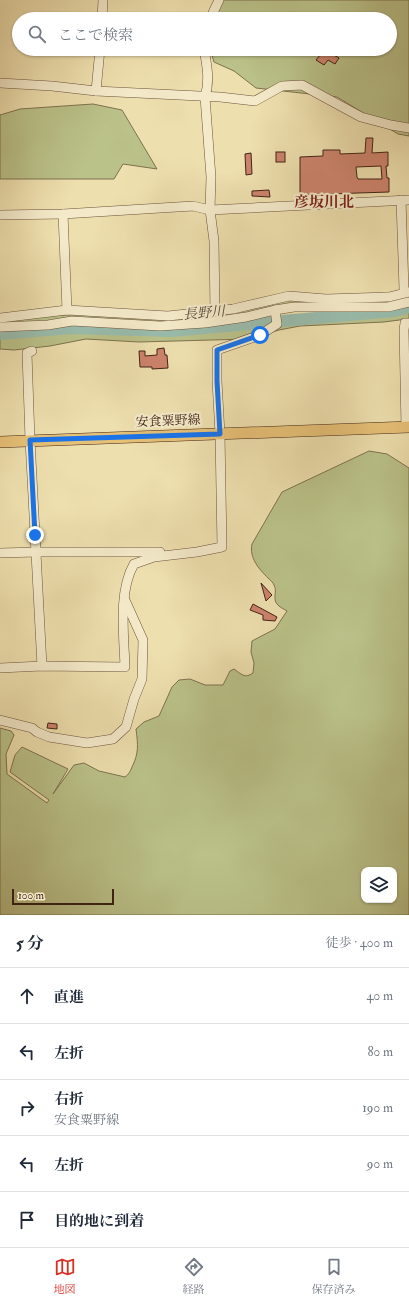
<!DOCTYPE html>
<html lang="ja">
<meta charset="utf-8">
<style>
body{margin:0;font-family:"IM FELL Double Pica","Noto Serif JP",serif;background:#f6f6f7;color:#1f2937}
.controls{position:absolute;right:12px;bottom:12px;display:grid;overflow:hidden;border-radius:8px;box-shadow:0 1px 3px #0004}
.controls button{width:36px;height:36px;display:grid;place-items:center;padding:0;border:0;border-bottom:1px solid #e0e1e3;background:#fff;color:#1f2937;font:20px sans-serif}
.scale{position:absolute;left:12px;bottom:10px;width:102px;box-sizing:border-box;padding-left:4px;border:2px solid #412314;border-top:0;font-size:11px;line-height:14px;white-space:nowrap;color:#412314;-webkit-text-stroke:3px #f4eaca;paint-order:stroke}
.stop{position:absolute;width:12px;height:12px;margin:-9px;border:3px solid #1a73e8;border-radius:50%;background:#fff}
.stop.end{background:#1a73e8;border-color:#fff;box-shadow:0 1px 4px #0008}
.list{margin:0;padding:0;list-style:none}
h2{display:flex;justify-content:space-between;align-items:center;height:52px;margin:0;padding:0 16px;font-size:17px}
h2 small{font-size:13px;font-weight:400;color:#747a83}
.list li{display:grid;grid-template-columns:26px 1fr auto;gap:12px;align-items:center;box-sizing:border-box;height:56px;padding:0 16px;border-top:1px solid #e0e1e3}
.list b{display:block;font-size:15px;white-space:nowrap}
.list p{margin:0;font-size:13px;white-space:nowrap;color:#747a83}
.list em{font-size:13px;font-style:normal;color:#747a83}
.icon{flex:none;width:22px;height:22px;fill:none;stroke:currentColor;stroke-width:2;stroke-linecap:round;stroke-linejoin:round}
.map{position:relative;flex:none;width:409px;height:915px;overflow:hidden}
.search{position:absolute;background:#fff;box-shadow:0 1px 3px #0004;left:12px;right:12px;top:12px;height:44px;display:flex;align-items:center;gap:10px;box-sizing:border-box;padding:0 14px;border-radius:22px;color:#747a83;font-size:15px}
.sheet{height:332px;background:#fff}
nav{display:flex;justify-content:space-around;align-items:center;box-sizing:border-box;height:56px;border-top:1px solid #e0e1e3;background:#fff;font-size:11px;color:#747a83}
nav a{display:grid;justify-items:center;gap:2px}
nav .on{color:#d93025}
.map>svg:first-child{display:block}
</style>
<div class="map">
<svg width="409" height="915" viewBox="0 0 409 915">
<rect width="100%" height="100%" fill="#eedfae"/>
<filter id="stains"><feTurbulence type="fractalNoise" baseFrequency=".005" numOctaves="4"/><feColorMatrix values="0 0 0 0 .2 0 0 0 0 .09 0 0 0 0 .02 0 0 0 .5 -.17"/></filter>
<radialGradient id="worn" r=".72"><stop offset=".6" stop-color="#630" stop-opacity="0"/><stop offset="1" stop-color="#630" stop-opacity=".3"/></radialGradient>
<g fill="#bac189" stroke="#7e724e" fill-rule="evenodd">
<path d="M223 0H409V136L398 134 337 97 256 88 234 71 214 62 210 49H390V19H215Z"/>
<path d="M93 104 122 110 157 169 123 164 114 179H0V115L20 109Z"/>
<path d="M409 295V300L388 305 256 313 161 324H0V318L24 316 98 314 164 320 286 299Z"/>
<path d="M409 309V318L407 319 384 322 300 326 279 330 248 339 139 342 86 339 50 346 14 350 0 349V337H15L70 331 150 334 189 332 239 329 296 316 392 313Z"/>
<path d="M369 451 387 454 409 468V915H0V728L11 731 14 735 6 754 7 774 47 803 49 800 10 772 15 755 22 747 68 769 53 794 74 765 84 763 99 771 125 777C129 774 130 772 132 767 139 753 138 745 136 729L144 722 159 716 172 687 179 680 190 679 205 685H223L230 671 234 669C241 674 245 679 253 673L254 663 251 652 252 641 275 629 287 611C284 609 281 608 279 606 271 600 278 592 274 585 273 582 270 580 268 578 259 569 249 558 252 544L282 492ZM364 870H394V900H364Z"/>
</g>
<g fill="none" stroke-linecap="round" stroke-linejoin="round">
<path stroke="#99bcad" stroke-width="12" d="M0 334 71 328 171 331 394 311 409 307"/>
</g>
<g fill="#cd836c" stroke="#412314" fill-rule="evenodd">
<path d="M325 49H333L330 53 339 58 335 64 328 60 324 65 316 60Z"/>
<path d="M366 138H373L372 153 388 152V166H386L387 178H389V192L328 194V198L319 199V194L300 195V157L323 156V150H340V154L365 153ZM381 166 382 179H358L357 177 356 167Z"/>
<rect x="276" y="152" width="9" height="10"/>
<path d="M251 153 252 174 246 175 245 154Z"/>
<path d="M269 190 270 197 252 196V191Z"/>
<path d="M164 348 165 355H167L168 368 152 369V367H140L139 351H145V356L157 355V349Z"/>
<path d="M261 583 272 595 266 601Z"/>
<path d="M253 604 277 617 275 621 263 620V615L250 610Z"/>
<path d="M48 723 57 724V729L47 728Z"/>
</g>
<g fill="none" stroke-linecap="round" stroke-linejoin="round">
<defs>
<g id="minor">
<path d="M102 19 103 0"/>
<path d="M210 19 219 0"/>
<path d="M204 49C207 65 210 81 205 97L211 177 210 210 214 241 215 312"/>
<path d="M0 83 52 86 96 91 220 97 255 101 282 86 302 85 361 117 391 125 409 128"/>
<path d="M96 91 100 49"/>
<path d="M401 200 404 289"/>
<path d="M63 214 67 310"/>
<path d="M0 215 63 214 193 206 210 210 409 200"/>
<path d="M0 318 67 310 168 316 233 309 289 296 326 299 389 297 409 292"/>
<path d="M0 327 48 325 72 321 160 326 205 323 246 317 275 310 294 307H388L409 302"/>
<path d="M32 351 27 353 30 440 42 666"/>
<path d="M406 427 404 330 405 323H409"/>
<path d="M0 553 37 552H160"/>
<path d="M0 668 42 666 125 667C124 636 118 591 134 564L154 557 197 552 222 547 220 434 217 381V350L260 335 277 324 275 310"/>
<path d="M0 720 32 728 37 732 49 737 87 743 113 739 126 727 134 699 142 679 143 640 125 600"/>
</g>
<path id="major" d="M0 442 409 427"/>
</defs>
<use href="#minor" stroke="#6c523a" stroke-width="10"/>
<use href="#major" stroke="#412314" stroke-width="12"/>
<use href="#minor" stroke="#f4eaca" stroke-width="9"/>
<use href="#major" stroke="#e7c077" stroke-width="11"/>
</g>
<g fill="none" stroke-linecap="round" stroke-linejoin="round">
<path stroke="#1a73e8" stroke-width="5" d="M35 535 30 440 220 434 217 381V350L260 335"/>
</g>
<g text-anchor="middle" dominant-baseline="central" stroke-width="4" stroke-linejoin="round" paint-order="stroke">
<g font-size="13" fill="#412314" stroke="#f4eaca">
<text transform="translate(168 421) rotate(-2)">安食粟野線</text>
</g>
<g font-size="14" font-style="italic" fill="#57493a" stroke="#f4eaca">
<text transform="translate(204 313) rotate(-5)">長野川</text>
</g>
<g font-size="15" font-weight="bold" fill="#7a1f14" stroke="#f4eaca">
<text x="324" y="202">彦坂川北</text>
</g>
</g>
<rect width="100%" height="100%" filter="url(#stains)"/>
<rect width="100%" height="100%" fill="url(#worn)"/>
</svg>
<div class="controls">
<button><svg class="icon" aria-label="layers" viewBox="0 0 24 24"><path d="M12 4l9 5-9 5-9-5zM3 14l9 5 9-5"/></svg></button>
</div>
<div class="scale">100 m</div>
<div class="stop" style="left:260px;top:335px"></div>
<div class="stop end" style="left:35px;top:535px"></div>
<div class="search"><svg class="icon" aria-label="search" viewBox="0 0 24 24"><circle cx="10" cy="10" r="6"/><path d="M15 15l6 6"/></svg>ここで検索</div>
</div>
<section class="sheet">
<h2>5 分<small>徒歩 · 400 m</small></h2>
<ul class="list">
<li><svg class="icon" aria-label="ahead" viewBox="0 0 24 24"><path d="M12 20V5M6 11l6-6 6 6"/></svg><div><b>直進</b></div><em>40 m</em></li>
<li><svg class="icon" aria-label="left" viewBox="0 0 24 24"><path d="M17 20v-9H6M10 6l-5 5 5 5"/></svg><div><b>左折</b></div><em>80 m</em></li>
<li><svg class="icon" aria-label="right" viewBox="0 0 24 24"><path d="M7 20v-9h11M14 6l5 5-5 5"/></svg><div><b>右折</b><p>安食粟野線</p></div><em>190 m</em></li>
<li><svg class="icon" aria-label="left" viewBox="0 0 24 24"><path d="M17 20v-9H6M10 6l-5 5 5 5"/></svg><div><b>左折</b></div><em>90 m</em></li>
<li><svg class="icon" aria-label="arrive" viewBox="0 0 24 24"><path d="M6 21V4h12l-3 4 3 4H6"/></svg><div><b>目的地に到着</b></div></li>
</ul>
</section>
<nav>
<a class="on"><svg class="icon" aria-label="map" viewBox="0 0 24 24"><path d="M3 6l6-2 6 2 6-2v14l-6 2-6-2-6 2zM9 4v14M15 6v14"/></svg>地図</a>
<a><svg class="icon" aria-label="directions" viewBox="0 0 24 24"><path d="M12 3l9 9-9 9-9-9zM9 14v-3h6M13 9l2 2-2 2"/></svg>経路</a>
<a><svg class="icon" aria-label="saved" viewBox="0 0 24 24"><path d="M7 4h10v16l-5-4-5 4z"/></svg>保存済み</a>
</nav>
